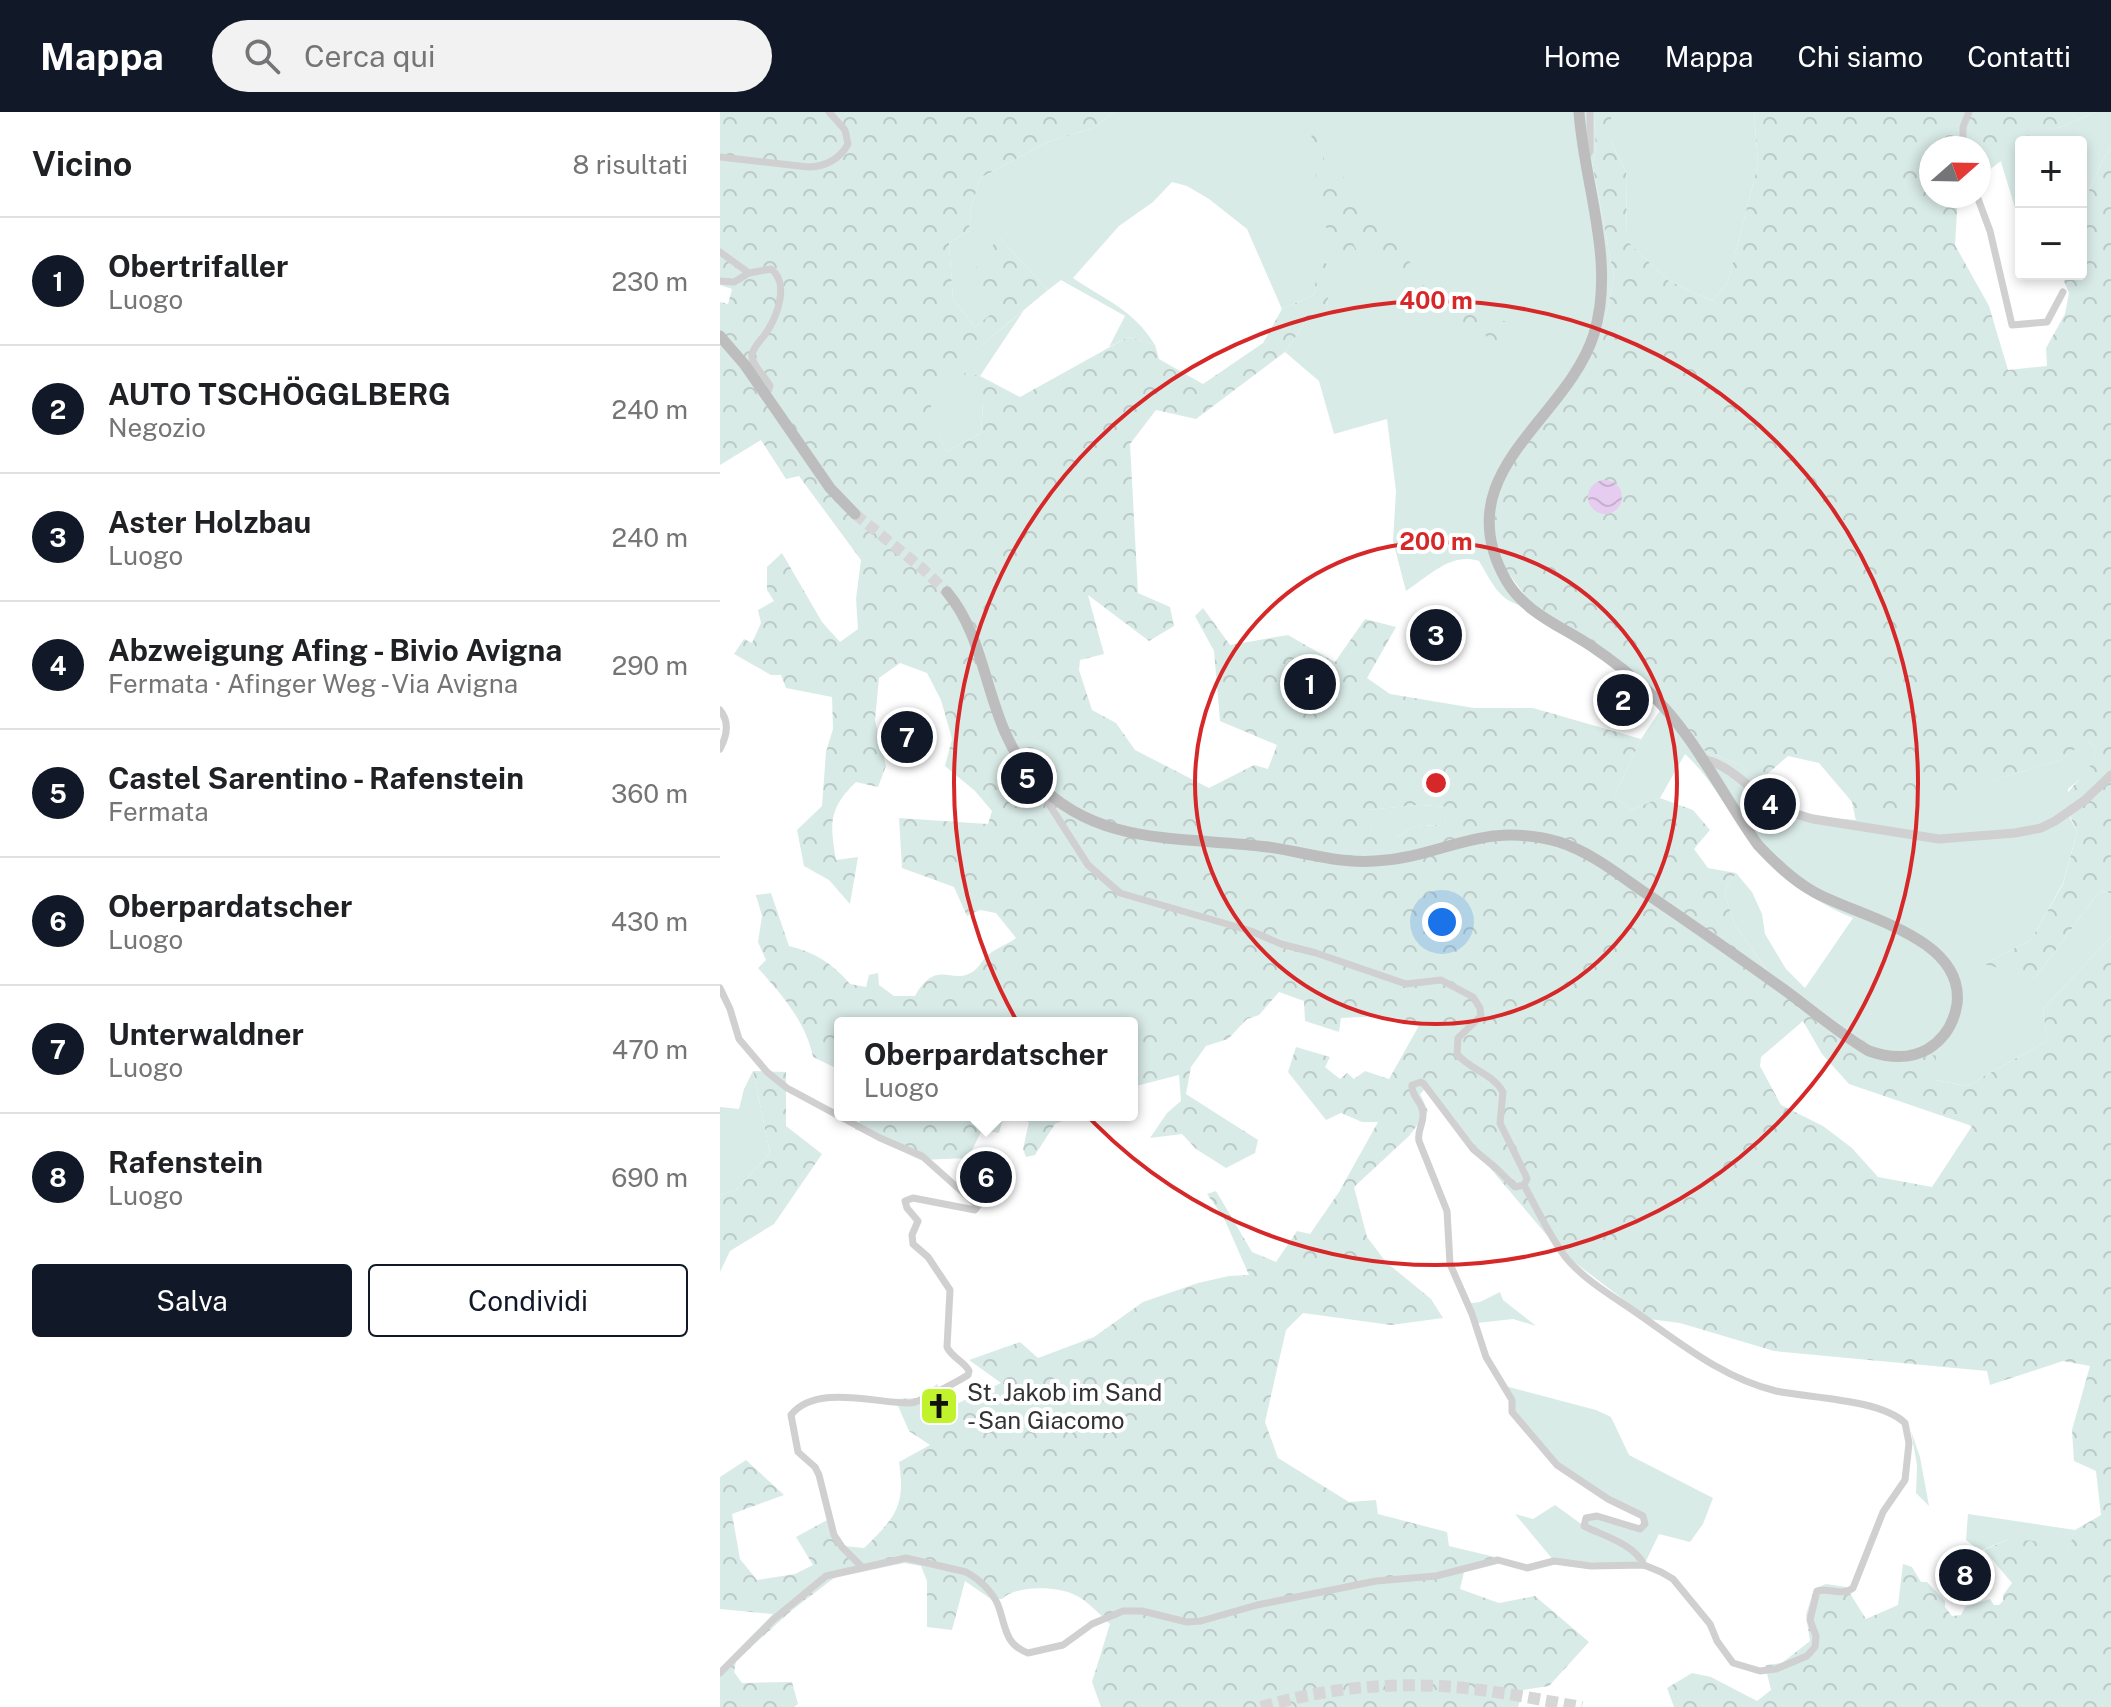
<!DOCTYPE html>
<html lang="it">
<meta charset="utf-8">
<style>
body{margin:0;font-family:"Public Sans",sans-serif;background:#f2f2f2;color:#202124}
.controls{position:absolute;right:24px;top:24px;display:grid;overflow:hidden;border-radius:8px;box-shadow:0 4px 12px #0003}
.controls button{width:72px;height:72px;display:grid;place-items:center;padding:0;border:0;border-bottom:2px solid #e0e0e0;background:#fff;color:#202124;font:40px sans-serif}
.compass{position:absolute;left:1199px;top:24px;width:72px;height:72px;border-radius:50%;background:#fff;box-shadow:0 4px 12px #0003;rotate:70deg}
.you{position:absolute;left:722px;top:810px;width:28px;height:28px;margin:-20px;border:6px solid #fff;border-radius:50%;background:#1a73e8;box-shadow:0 0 0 12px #1a73e833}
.badge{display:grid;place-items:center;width:52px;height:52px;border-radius:50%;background:#111827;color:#fff;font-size:26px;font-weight:700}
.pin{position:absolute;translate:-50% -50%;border:4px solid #fff;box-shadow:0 2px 8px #0006}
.popup{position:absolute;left:114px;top:905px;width:304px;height:104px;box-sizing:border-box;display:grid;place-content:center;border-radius:8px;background:#fff;filter:drop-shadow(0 2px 6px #0005);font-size:26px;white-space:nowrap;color:#757577}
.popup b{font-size:30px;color:#202124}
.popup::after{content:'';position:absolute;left:50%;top:100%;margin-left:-16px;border:16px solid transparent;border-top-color:#fff}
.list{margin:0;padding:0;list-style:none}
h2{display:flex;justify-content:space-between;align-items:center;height:104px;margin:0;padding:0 32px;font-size:34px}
h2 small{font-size:26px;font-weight:400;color:#757577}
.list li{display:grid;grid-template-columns:52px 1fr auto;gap:24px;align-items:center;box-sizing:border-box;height:128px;padding:0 32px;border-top:2px solid #e0e0e0}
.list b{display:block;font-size:30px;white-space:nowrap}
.list p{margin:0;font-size:26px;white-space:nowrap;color:#757577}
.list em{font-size:26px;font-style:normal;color:#757577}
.actions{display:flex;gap:16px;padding:24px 32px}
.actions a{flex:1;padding:18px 0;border:2px solid #111827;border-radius:8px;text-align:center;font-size:28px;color:#111827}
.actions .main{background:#111827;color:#fff}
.icon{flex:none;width:44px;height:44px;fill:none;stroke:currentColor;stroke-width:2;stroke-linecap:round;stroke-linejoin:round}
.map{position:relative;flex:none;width:1391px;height:1595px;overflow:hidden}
header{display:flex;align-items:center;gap:48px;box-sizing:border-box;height:112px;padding:0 40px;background:#111827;color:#fff}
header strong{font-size:38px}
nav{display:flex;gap:44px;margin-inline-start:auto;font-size:28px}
.search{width:560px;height:72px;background:#f2f2f2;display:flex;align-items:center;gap:20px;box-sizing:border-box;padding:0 28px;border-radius:44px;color:#757577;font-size:30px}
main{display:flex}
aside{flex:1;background:#fff}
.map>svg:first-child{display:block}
</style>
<header>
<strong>Mappa</strong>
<div class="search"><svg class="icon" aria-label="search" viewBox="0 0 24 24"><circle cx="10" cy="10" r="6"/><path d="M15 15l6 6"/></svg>Cerca qui</div>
<nav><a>Home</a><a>Mappa</a><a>Chi siamo</a><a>Contatti</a></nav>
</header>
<main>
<aside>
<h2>Vicino<small>8 risultati</small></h2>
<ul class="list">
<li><span class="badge">1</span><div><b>Obertrifaller</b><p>Luogo</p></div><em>230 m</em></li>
<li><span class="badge">2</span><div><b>AUTO TSCHÖGGLBERG</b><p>Negozio</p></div><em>240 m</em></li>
<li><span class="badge">3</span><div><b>Aster Holzbau</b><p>Luogo</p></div><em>240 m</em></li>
<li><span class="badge">4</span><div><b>Abzweigung Afing - Bivio Avigna</b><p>Fermata · Afinger Weg - Via Avigna</p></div><em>290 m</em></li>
<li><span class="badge">5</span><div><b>Castel Sarentino - Rafenstein</b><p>Fermata</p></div><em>360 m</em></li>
<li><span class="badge">6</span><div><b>Oberpardatscher</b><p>Luogo</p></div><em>430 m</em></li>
<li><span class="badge">7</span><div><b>Unterwaldner</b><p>Luogo</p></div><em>470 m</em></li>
<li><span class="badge">8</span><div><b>Rafenstein</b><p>Luogo</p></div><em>690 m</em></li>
</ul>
<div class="actions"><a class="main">Salva</a><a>Condividi</a></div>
</aside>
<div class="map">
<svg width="1391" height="1595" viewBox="0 0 1391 1595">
<defs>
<pattern id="forest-crowns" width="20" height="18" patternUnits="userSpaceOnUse" patternTransform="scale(2)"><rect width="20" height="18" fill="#d9ebe7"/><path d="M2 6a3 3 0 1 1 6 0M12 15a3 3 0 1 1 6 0" fill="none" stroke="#bbcac7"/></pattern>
<pattern id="water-waves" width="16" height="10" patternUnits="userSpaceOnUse" patternTransform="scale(2)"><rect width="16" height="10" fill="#e6ccf0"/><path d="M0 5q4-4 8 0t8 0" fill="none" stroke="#c6b0ce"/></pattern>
</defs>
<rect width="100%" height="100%" fill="#fff"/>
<g fill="#d9ebe7">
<path d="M394 0H874L876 42 872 51 894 165 887 200 786 458 807 495C779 490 773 472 759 449 731 440 709 464 686 479L673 429 676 379 667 307 614 322 599 269 565 240 587 208 607 201 609 153 599 147 594 183 562 197 527 117 489 87 467 74 452 70 433 90 399 114 353 166C385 188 413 197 435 233L408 225 389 235 405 204 341 168 328 178 279 125 281 195 255 215 233 187 229 131 249 119 251 97 260 66 328 30 373 16Z"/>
<path d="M891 0H1034L1038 52 1008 170 992 189 949 169 907 129 906 60 891 30Z"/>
<path d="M1375 0H1391V36L1383 47 1361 96V30H1301V115L1281 50 1271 33 1293 25 1341 15Z"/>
<path d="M304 198 260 264 244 262 263 290 261 321 226 340 205 279Z"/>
<path d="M945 591 983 638 1019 652 1067 696 1091 704 1136 708 1341 648 1362 631 1369 629 1375 635C1376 654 1362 666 1348 677L1350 706 1357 720 1343 771 1311 828 1266 851 1315 866 1378 781 1386 779 1391 782V825L1323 897 1327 929 1247 974 1215 968 1151 934 1050 863 1014 811 1004 779 1016 761 1032 780 1042 802 1045 822 1066 857 1085 876 1133 806C1087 787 1051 758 1022 717 1003 691 989 664 965 642L940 686 911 698 894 685 921 627Z"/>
<path d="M699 693 728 695 725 713 694 714 676 726 652 720 647 698Z"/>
<path d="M33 959 50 1041 16 1078 0 1083V995L19 997 24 977Z"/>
<path d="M780 1180 783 1188 816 1214 793 1207 757 1211 745 1192 760 1190Z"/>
<path d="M785 1274 876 1298 891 1305 909 1343 993 1386 983 1412 970 1430 939 1422 924 1453 834 1449 795 1402 813 1407 835 1393 864 1414 866 1406 877 1404 920 1417 923 1405 837 1353 792 1300Z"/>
<path d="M1191 1319 1200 1345 1209 1394 1196 1381 1197 1353Z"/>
<path d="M1248 1402 1355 1418 1344 1451 1289 1427 1260 1439 1246 1428Z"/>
</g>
<g fill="url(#forest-crowns)" fill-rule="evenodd">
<path d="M0 0H394L373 16 328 30 260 66 251 97 249 119 229 131 233 187 255 215 280 195 253 160 279 125 328 178 206 279 226 340 261 321 263 291 249 281 244 261 260 264 300 285 408 225 435 233 439 247 483 272 543 231 562 197 594 183 598 146 610 154 607 201 587 208 565 240 476 307 436 298 410 332 418 481 450 495 454 514 429 529 368 483 384 542 360 548 359 558 372 598 396 611 415 638 489 676 534 653 548 657 557 633 500 609 494 539 475 504 483 496 510 533 568 523 615 550 645 507 676 515 647 566 670 582 754 596H813L921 627 894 685 911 698 940 686 973 698 990 718 974 737 988 756 1016 761 1004 779 1014 811 1050 863 1151 934 1179 948 1216 943 1215 968 1247 974 1327 929 1323 897 1391 825V1595H954L947 1576 972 1561 991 1565 1037 1589 1051 1578 1045 1553 1062 1551 1090 1529 1086 1503 1094 1477 1106 1472 1126 1475 1146 1507 1178 1493 1183 1452 1192 1455 1201 1470H1207L1225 1489V1495L1232 1504 1241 1503 1245 1495 1270 1487 1274 1493H1279L1283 1489V1483L1292 1471 1264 1438 1289 1427 1325 1430 1344 1450 1355 1418 1381 1403 1376 1359 1354 1349 1352 1318 1370 1254 1343 1249 1270 1273 1267 1259 1054 1239 960 1211 929 1207 841 1140 704 978 700 982 708 999 689 1024 634 1075 647 1125 666 1150 711 1187 723 1206 671 1213 583 1201 566 1218 545 1310 558 1346 629 1390 656 1388 658 1402 727 1420 729 1434 775 1445 744 1460 740 1477 779 1491 815 1484 869 1530 829 1574 803 1578 798 1595H381L372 1570 390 1512C380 1503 368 1489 355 1483 337 1474 296 1473 282 1487H271L245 1469 232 1518 207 1515V1469L201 1454 184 1451 114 1466 71 1499 16 1549 14 1560 22 1571 72 1570 78 1592 74 1595H0V1556L53 1502 0 1497V1365L26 1348 64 1383 12 1402 20 1447 37 1468 75 1462 93 1453 76 1425 107 1408 124 1434 144 1436C175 1406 186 1394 179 1350L210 1333 189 1319 175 1287 200 1286 217 1272 232 1294 281 1271 249 1248 300 1230 318 1246 374 1225 423 1190 478 1171 509 1164 529 1163 504 1106 487 1082 496 1079 532 1140 556 1150 577 1119 590 1122 619 1080 658 1010H642L621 1001 606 1008 568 960 576 935 610 945 605 955 620 967 627 961 634 967 645 959 669 967 701 910 661 904 621 906 619 920 585 909 584 889 559 880 539 903 527 907 508 927 486 934 471 955 466 982 538 1028 535 1041 506 1056 476 1037 462 1022 430 1026 447 1001 461 989 459 963 412 975V911H120V958L93 945C86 910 62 883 38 856L46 848 38 830 42 804 36 783 51 781 69 834C95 840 113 852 130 872L146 875 149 863 158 861 159 873 174 884H195C218 844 232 876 255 858 260 854 263 847 268 843 276 836 288 832 296 826L276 801 260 798 247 804 234 775 182 756 179 706 268 712 272 699 255 679 225 654 232 627 221 588 207 561 180 551 159 566 155 608 166 654 158 675 136 670C108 697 110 712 116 748L138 745 130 792 109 768 84 754 77 718 102 694 106 640 113 617 112 585 66 576 61 563H51L14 542 24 527 32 531 41 511 38 498 54 489 47 478V455L62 441 102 510 120 530 138 517 136 487 141 448 79 364 66 367 41 328 0 353V190L8 192 12 177 0 173ZM699 693 727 695 725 713 694 714 676 726 666 718 652 720 648 698ZM1083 909 1102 942 1129 972 1252 1014 1212 1075 1158 1065 1132 1036 1103 1014 1061 993 1040 954 1041 945Z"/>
<path d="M874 0H891V30L906 60 907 129 949 169 992 189 1008 170 1038 52 1034 0H1375L1341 15 1272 33 1281 49 1259 66V36H1211V84H1238L1235 133 1269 194 1288 258 1327 254 1326 236 1345 202 1349 181 1341 162H1361V96L1383 47 1391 36V782L1386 779 1378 781 1315 866 1264 852 1311 828 1343 772 1357 720 1343 688C1353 669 1376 659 1375 635L1369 629 1363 631 1341 648 1136 709 1132 690 1099 651 1068 644 1038 670 1019 652 983 638 946 591 812 493 786 458 774 412 784 359 875 230 887 200 894 165 872 51 876 42Z"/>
<path d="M593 10 603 13 604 54 630 69 683 132V144L692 152 700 170 729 195 730 201 745 200 813 216 794 223 779 246 769 245 765 219 760 213 743 214 686 174 676 149 664 144 660 132 649 128 643 120 632 129 641 147 632 151 618 147 605 112 599 70 589 48Z"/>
<path d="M33 959 66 960V1014L102 1042 54 1112 10 1139 0 1160V1083L16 1078 50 1041Z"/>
<path d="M144 1003H358L335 1012 315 1043 306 1045 303 1037 309 1010 284 1003 279 1021 262 1018 248 1046 200 1048 135 1017Z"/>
</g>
<circle fill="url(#water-waves)" cx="885" cy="385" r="17"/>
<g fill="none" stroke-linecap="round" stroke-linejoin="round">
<path stroke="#d6d6d6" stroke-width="11" stroke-dasharray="11 5.5" stroke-linecap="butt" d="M135 402 203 457 227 480"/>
<path stroke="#d6d6d6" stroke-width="12" stroke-dasharray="12 6" stroke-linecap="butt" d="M541 1595C599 1578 657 1571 717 1574 765 1576 815 1587 862 1595"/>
<g stroke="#d0d0d0" stroke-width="7">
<path d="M1243 36V15L1249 0"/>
<path d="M0 45 88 55C105 55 120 47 128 32L125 18 109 0"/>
<path d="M865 48 870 39V0"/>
<path d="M1257 84 1270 119 1292 213 1327 210 1343 180"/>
<path d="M0 140 29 161 51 157C70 171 57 205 46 221 42 227 34 234 32 242 30 252 46 265 50 274L46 284"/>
<path d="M0 169 14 170 29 161"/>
<path d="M0 598C10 610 7 624 0 637"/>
<path d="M299 648 297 656 299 664 325 686 368 753 400 781 531 819 561 832 596 841 686 872 721 868 753 885 760 896 761 904 738 926 737 942C750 958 772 961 783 980L780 1011 805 1062 807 1067 804 1073"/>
<path d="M0 876 10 897 19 927 47 960 67 976 160 1026 202 1044 258 1094 255 1098 193 1086 185 1089 187 1096 198 1109 192 1123 193 1132 208 1145 230 1178 227 1235C232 1246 244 1249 249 1259L248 1263C240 1268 198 1291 191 1291 158 1292 96 1271 71 1303L78 1340 95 1355 99 1363 114 1423 122 1435 142 1455"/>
<path d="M804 1073 795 1075 777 1057 753 1037 704 972 701 970 692 973C691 985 704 991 703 1003 703 1013 697 1019 699 1029L727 1099 730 1152 752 1202 766 1245 792 1288V1300L837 1353 888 1387 923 1404 925 1412 920 1417 877 1404 866 1406 864 1414C884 1424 914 1432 924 1453"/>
<path d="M0 1561 54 1507 106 1464 186 1446 246 1460C259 1467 272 1479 278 1493 286 1514 284 1532 308 1541L343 1533 372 1512 403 1499H422L467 1510 481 1509 537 1493 656 1469 716 1464 778 1448 807 1456 834 1449 871 1454 924 1453 941 1460 953 1467 990 1512 997 1529 1013 1551 1040 1559 1056 1557 1087 1544 1095 1535 1096 1524 1090 1508 1097 1479C1109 1475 1122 1485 1133 1476L1163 1400 1185 1368 1189 1331 1185 1311C1160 1287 1089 1286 1056 1279 1002 1266 959 1230 914 1199 892 1184 865 1168 847 1147 832 1129 816 1095 804 1073"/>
</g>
<path stroke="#d0d0d0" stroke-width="9" d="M981 647C1009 651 1027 676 1051 690 1063 698 1078 703 1093 707L1219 727 1295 721 1321 716 1335 709 1365 688 1391 663"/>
<g stroke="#bdbdbd" stroke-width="11">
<path d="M0 224 25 253 110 376 135 402"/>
<path d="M227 480C272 534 263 611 316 669 377 736 467 724 548 735 584 740 619 752 655 749 726 745 761 708 839 730 871 740 899 763 927 782 974 814 1020 846 1066 879 1093 899 1120 922 1149 939 1169 946 1189 948 1208 937 1224 927 1234 911 1237 892 1245 825 1139 805 1094 780 1072 768 1054 750 1038 733 1002 683 974 622 929 580 911 563 892 548 871 534 841 514 805 501 786 468 725 360 846 310 874 222 896 149 864 73 859 0"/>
</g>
</g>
<g fill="none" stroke="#d62828" stroke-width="4">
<circle cx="716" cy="671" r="241"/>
<circle cx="716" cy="671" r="482"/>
</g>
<defs>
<symbol id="church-square" viewBox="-11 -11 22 22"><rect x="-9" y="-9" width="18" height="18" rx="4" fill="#c0f32b" stroke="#fff"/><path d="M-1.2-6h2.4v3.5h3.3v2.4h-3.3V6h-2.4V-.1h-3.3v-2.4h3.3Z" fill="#111"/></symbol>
</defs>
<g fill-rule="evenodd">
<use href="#church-square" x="197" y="1272" width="44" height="44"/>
</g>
<g text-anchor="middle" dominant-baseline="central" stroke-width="8" stroke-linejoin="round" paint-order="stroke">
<g font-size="24" fill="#333" stroke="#fff" text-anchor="start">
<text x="247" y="1280">St. Jakob im Sand<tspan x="247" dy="28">- San Giacomo</tspan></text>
</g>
</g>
<circle cx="716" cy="671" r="12" fill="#d62828" stroke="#fff" stroke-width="4"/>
<g font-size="24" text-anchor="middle" font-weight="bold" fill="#d62828" stroke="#fff" stroke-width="8" stroke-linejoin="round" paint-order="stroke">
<text x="716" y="197">400 m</text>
<text x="716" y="438">200 m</text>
</g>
</svg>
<div class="controls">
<button>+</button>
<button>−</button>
</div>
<svg class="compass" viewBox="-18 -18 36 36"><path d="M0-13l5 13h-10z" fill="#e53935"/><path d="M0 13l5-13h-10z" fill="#757577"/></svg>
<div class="you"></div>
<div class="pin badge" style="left:590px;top:572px">1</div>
<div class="pin badge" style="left:903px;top:588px">2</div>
<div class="pin badge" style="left:716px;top:523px">3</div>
<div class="pin badge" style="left:1050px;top:692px">4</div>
<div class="pin badge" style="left:307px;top:666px">5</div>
<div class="pin badge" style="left:266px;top:1065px">6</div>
<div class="popup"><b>Oberpardatscher</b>Luogo</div>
<div class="pin badge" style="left:187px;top:625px">7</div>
<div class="pin badge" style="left:1245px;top:1463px">8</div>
</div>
</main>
